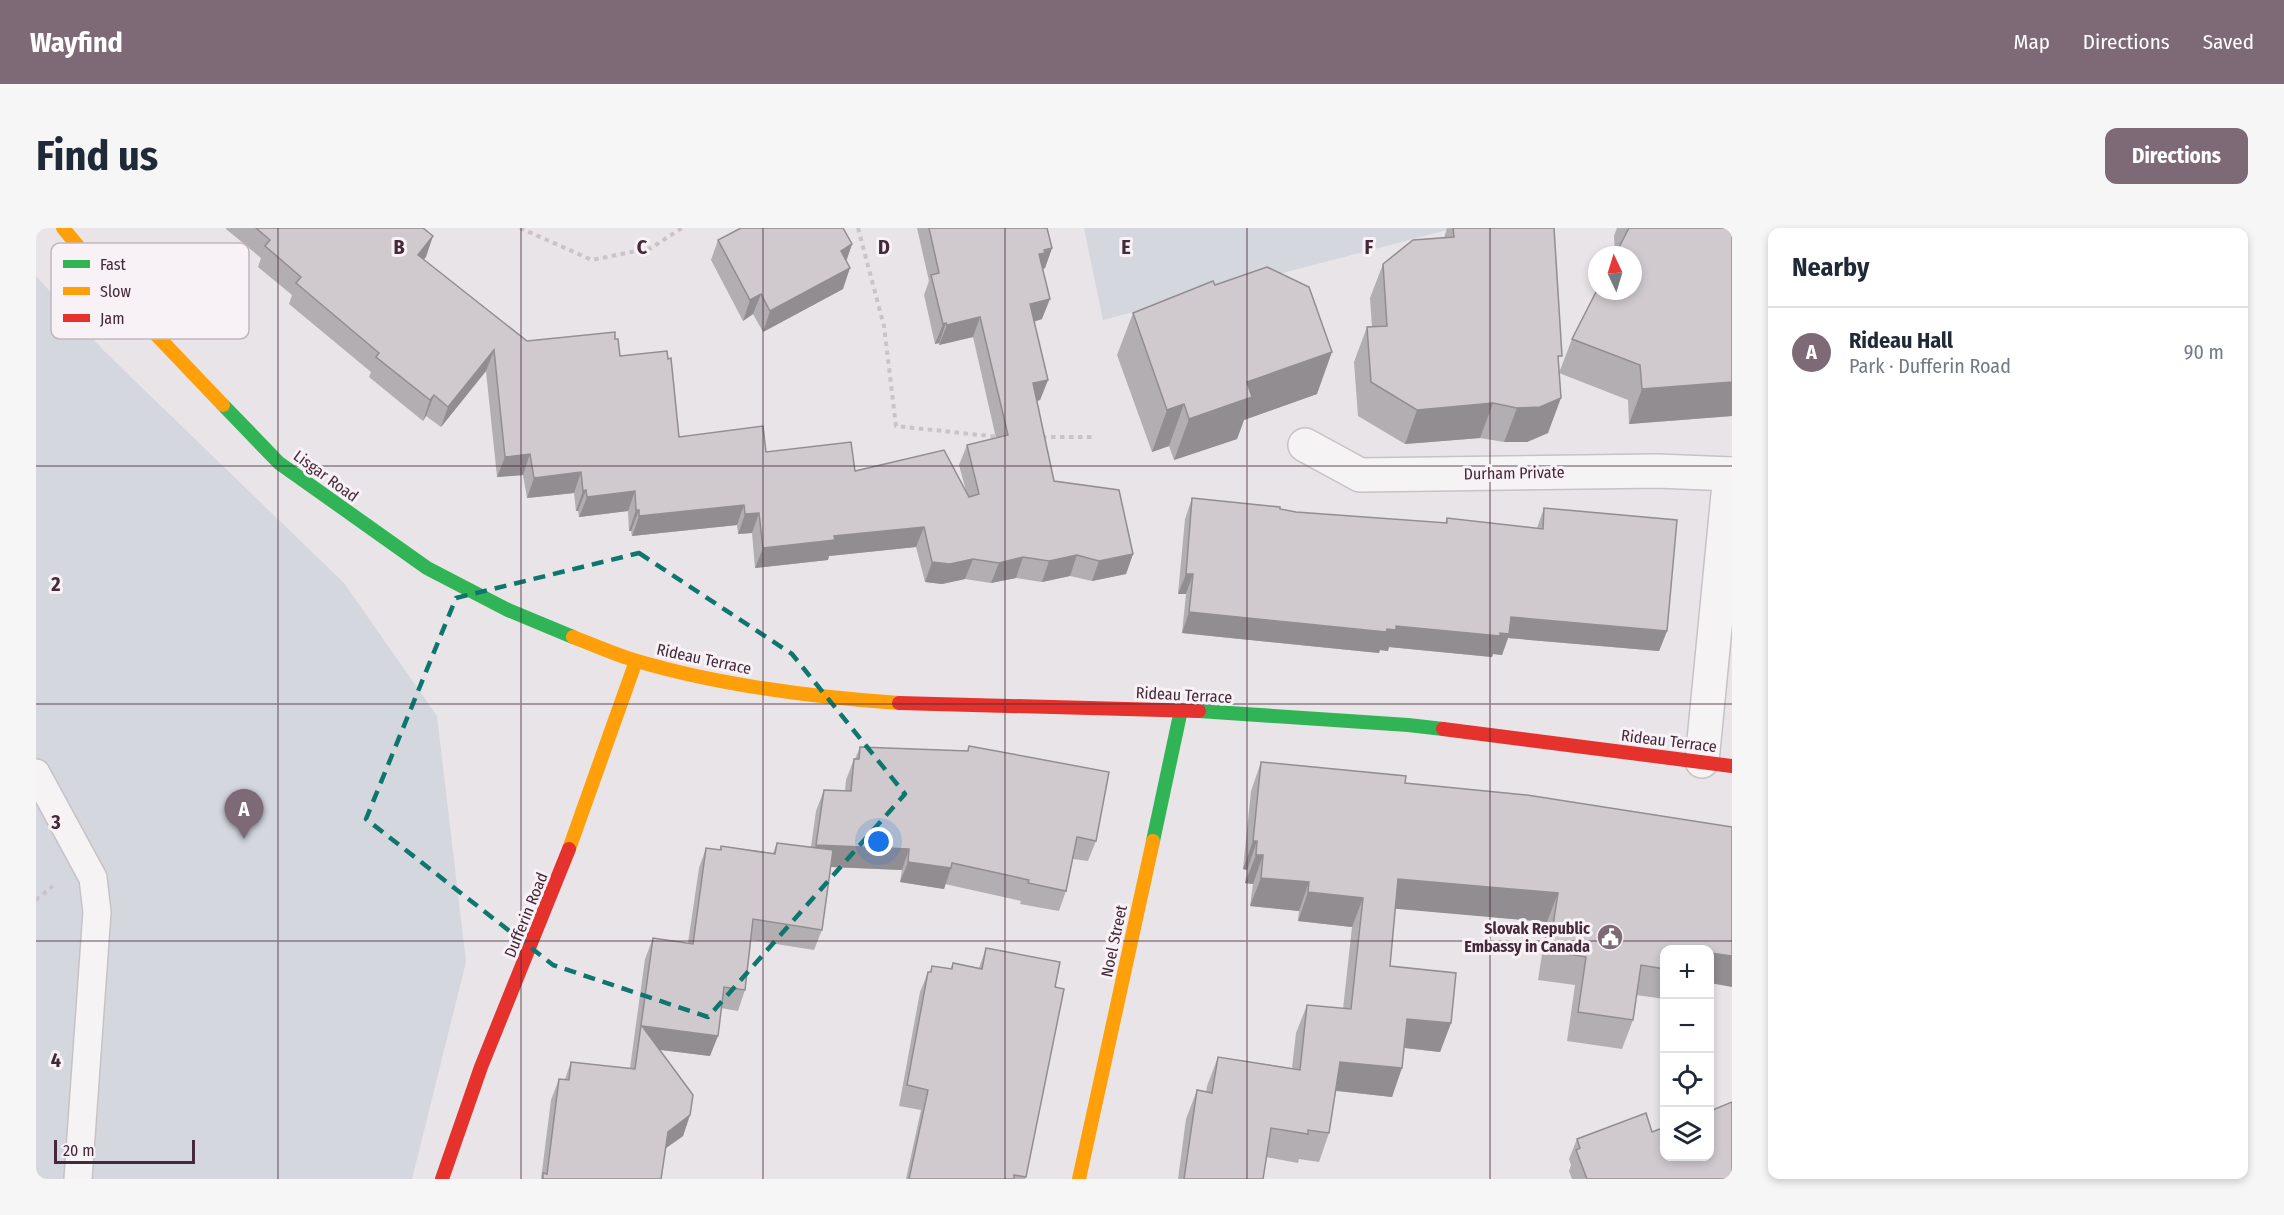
<!DOCTYPE html>
<meta charset="utf-8">
<style>
body{margin:0;font-family:"Fira Sans Condensed",sans-serif;background:#f6f6f7;color:#1f2937}
.controls{position:absolute;right:18px;bottom:18px;display:grid;overflow:hidden;border-radius:12px;box-shadow:0 3px 9px #0003}
.controls button{width:54px;height:54px;display:grid;place-items:center;padding:0;border:0;border-bottom:2px solid #e0e1e3;background:#fff;color:#1f2937;font:30px sans-serif}
.compass{position:absolute;left:1552px;top:18px;width:54px;height:54px;border-radius:50%;background:#fff;box-shadow:0 3px 9px #0003;rotate:356deg}
.scale{position:absolute;left:18px;bottom:15px;width:141px;box-sizing:border-box;padding-left:6px;border:3px solid #44293a;border-top:0;font-size:16px;line-height:21px;white-space:nowrap;color:#44293a;-webkit-text-stroke:4px #f8f2f6;paint-order:stroke}
.you{position:absolute;left:843px;top:614px;width:21px;height:21px;margin:-15px;border:4px solid #fff;border-radius:50%;background:#1a73e8;box-shadow:0 0 0 9px #1a73e833}
.badge{display:grid;place-items:center;width:39px;height:39px;border-radius:50%;background:#7e6a77;color:#fff;font-size:20px;font-weight:700}
.pin{position:absolute;translate:-50% -50px;filter:drop-shadow(0 2px 3px #0008)}
.pin::after{content:'';position:absolute;top:32px;width:21px;height:18px;background:inherit;clip-path:polygon(0 0,100% 0,50% 100%)}
.list{margin:0;padding:0;list-style:none}
h2{display:flex;justify-content:space-between;align-items:center;height:78px;margin:0;padding:0 24px;font-size:26px}
h2 small{font-size:20px;font-weight:400;color:#747a83}
.list li{display:grid;grid-template-columns:39px 1fr auto;gap:18px;align-items:center;box-sizing:border-box;height:90px;padding:0 24px;border-top:2px solid #e0e1e3}
.list b{display:block;font-size:22px;white-space:nowrap}
.list p{margin:0;font-size:20px;white-space:nowrap;color:#747a83}
.list em{font-size:20px;font-style:normal;color:#747a83}
.icon{flex:none;width:33px;height:33px;fill:none;stroke:currentColor;stroke-width:2;stroke-linecap:round;stroke-linejoin:round}
.map{position:relative;flex:none;width:1696px;height:951px;overflow:hidden;border-radius:12px}
header{display:flex;align-items:center;gap:36px;box-sizing:border-box;height:84px;padding:0 30px;background:#7e6a77;color:#fff}
header strong{font-size:28px}
nav{display:flex;gap:33px;margin-inline-start:auto;font-size:21px}
.intro{display:flex;align-items:center;justify-content:space-between;box-sizing:border-box;height:144px;padding:0 36px}
h1{margin:0;font-size:42px}
.button{padding:15px 27px;border-radius:12px;background:#7e6a77;color:#fff;font-size:21px;font-weight:700}
main{display:flex;gap:36px;padding:0 36px}
aside{flex:1;background:#fff;border-radius:12px;box-shadow:0 3px 9px #0003}
.map>svg:first-child{display:block}
</style>
<header>
<strong>Wayfind</strong>
<nav><a>Map</a><a>Directions</a><a>Saved</a></nav>
</header>
<div class="intro"><h1>Find us</h1><a class="button">Directions</a></div>
<main>
<div class="map">
<svg width="1696" height="951" viewBox="0 0 1696 951">
<rect width="100%" height="100%" fill="#e9e4e7"/>
<g fill="#d4d7de">
<path d="M1048 0H1419L1067 92Z"/>
<path d="M0 48 67 122 308 355 401 488 430 734 376 951H0Z"/>
</g>
<g fill="none" stroke-linecap="round" stroke-linejoin="round">
<defs>
<path id="lane" d="M0 545 57 650 61 684 42 951"/>
<g id="street">
<path d="M1269 217 1324 247 1621 243 1696 246"/>
<path d="M1666 533 1694 246"/>
</g>
</defs>
<use href="#lane" stroke="#c7c2c5" stroke-width="30"/>
<use href="#street" stroke="#c7c2c5" stroke-width="36"/>
<g stroke="#cac4c8" stroke-width="4" stroke-dasharray="4.5 4.5" stroke-linecap="butt">
<path d="M484 0 556 32 615 20 646 0"/>
<path d="M822 0 848 98 860 198 963 209"/>
<path d="M1006 209H1057"/>
<path d="M0 672 17 658"/>
</g>
<use href="#lane" stroke="#f6f3f5" stroke-width="27"/>
<use href="#street" stroke="#f6f3f5" stroke-width="33"/>
<g stroke="#30b455" stroke-width="14">
<path d="M187 177 243 235 391 340 472 382 537 409"/>
<path d="M1163 483 1372 497 1407 501"/>
<path d="M1117 613 1145 482"/>
</g>
<g stroke="#ff9f0a" stroke-width="14">
<path d="M27 0 86 71 187 177"/>
<path d="M537 409C558 417 580 427 601 433 686 458 775 469 863 475"/>
<path d="M533 621 600 433"/>
<path d="M1043 951 1117 613"/>
</g>
<g stroke="#e5322d" stroke-width="14">
<path d="M863 475 1163 483"/>
<path d="M1407 501 1696 538"/>
<path d="M406 951 445 839 533 621"/>
</g>
</g>
<g fill="#b3aeb1">
<path d="M190 0H387L390 29 387 31 491 113 579 111 584 128 632 131 643 209 730 224 819 243 930 263 923 237 931 217 960 210 937 109 903 117V115L899 116 888 67 893 53 881 0H1011L1016 20 1009 40 1007 41 1006 91 998 94 1012 152 1004 172 1001 173 1018 253 1097 326 1090 346 1056 353 1034 348 1006 354 980 350 955 355 929 351 906 356 889 354 880 319 793 328 792 332 719 340 716 305 702 306 701 297 596 308 595 303H593L592 283 543 289 542 283H540L538 265 491 270 487 247 461 249 450 143 405 199 390 188 387 193 333 149 335 144 253 76 256 67 222 39 225 30 190 1Z"/>
<path d="M1411 0H1518L1523 136 1512 205 1491 214H1468L1444 210 1369 216 1322 188 1318 134 1331 99H1336L1334 70 1347 36 1408 10Z"/>
<path d="M1581 0H1696V188L1593 196 1592 172 1523 145 1536 111 1579 26 1578 8Z"/>
<path d="M682 12 816 16 810 33 807 61 727 104 717 86 707 93 675 32Z"/>
<path d="M1179 57 1281 166 1208 192 1201 211 1138 232 1133 218 1116 224 1081 127 1097 85Z"/>
<path d="M1156 270 1260 284 1409 295 1411 290 1501 300 1508 280 1631 403 1623 423 1472 410 1466 427 1457 426 1456 429 1353 419 1352 423 1344 422 1343 425 1146 405 1150 366H1142L1149 291Z"/>
<path d="M933 518 1060 613 1052 633 1037 631 1030 663 1023 683 984 676 985 673 909 656 908 661 864 654 866 642 795 639 786 702 778 722 715 712 709 762 702 783 685 780 674 828 624 822 654 887 647 908 629 921 625 951H505L515 872 523 851H529L535 834 594 840 609 731 617 710 652 715 663 640 670 620 684 622 685 618 737 625 741 615 775 619 780 583 788 562 809 563 810 552 818 531H819L824 519 931 523Z"/>
<path d="M1225 534 1369 555 1629 722V771L1600 767 1597 792 1586 821 1531 813 1539 757 1502 752 1511 694 1359 680 1354 738 1415 795 1404 824 1368 820 1356 869 1300 863 1293 905 1283 934 1263 931 1262 935 1230 929 1227 951H1142L1150 891 1161 862 1170 864 1171 858 1182 829 1256 840 1260 805 1271 777 1307 781 1316 699 1262 693 1263 683 1214 678 1217 656 1209 655 1211 642 1207 641 1215 563Z"/>
<path d="M950 720 1019 759 990 949 989 951H870L885 882 863 878 884 764 892 744H894L896 738 914 741 917 735 943 740Z"/>
<path d="M1616 904 1696 951H1536L1533 943 1535 937 1533 931 1541 911Z"/>
</g>
<g fill="#928d90">
<path d="M397 8 390 29 374 47 382 27Z"/>
<path d="M816 16 809 37 805 23Z"/>
<path d="M1016 20 1009 40 1003 42V26L1008 22Z"/>
<path d="M814 40 807 61 727 104 734 83Z"/>
<path d="M725 66 717 86 707 93 714 72Z"/>
<path d="M1014 71 1006 91 986 97 994 76Z"/>
<path d="M944 89 937 109 903 117 911 97Z"/>
<path d="M910 95 903 115 899 116 907 96Z"/>
<path d="M458 122 450 143 405 199 412 179Z"/>
<path d="M1296 124 1281 166 1208 192 1201 211 1138 232 1153 191 1211 154Z"/>
<path d="M1012 152 1004 172 990 176 997 155Z"/>
<path d="M1696 154V188L1593 196 1606 161Z"/>
<path d="M398 167 390 188 387 193 394 172Z"/>
<path d="M1525 170 1512 205 1491 214H1468L1481 180Z"/>
<path d="M1457 175 1444 210 1369 216 1381 182Z"/>
<path d="M1148 176 1133 218 1116 224 1131 182Z"/>
<path d="M494 226 487 247 461 249 469 229Z"/>
<path d="M545 244 538 265 491 270 498 250Z"/>
<path d="M550 262 542 283H540L547 263Z"/>
<path d="M599 263 592 283 543 289 551 269Z"/>
<path d="M708 277 701 297 596 308 603 288Z"/>
<path d="M600 282H603L595 303H593Z"/>
<path d="M723 285 716 305 702 306 709 286Z"/>
<path d="M888 299 880 319 793 328 792 332 719 340 727 320 798 308Z"/>
<path d="M1097 326 1090 346 1056 353 1063 333Z"/>
<path d="M1041 327 1034 348 1006 354 1013 333Z"/>
<path d="M987 329 980 350 955 355 963 335Z"/>
<path d="M937 331 929 351 906 356 889 354 896 334Z"/>
<path d="M1150 346H1157L1150 366H1142Z"/>
<path d="M1153 384 1351 401 1360 398 1464 405 1475 389 1631 403 1623 423 1472 410 1466 427 1457 426 1456 429 1353 419 1352 423 1344 422 1343 425 1146 405Z"/>
<path d="M1217 613H1221L1211 642 1207 641Z"/>
<path d="M780 617 873 621 866 642 772 638Z"/>
<path d="M1220 627H1227L1217 656 1209 655Z"/>
<path d="M872 634 915 640 908 661 864 654Z"/>
<path d="M1225 650 1273 654 1263 683 1214 678Z"/>
<path d="M1362 651 1522 665 1511 694 1351 680Z"/>
<path d="M1272 664 1327 670 1316 699 1262 693Z"/>
<path d="M1674 725 1696 728V759L1674 755Z"/>
<path d="M1371 791 1415 795 1404 824 1361 819Z"/>
<path d="M606 798 682 808 674 828 602 819Z"/>
<path d="M1304 834 1366 840 1356 869 1294 862Z"/>
<path d="M654 887 647 908 624 924 632 904Z"/>
</g>
<g fill="#d0cace" stroke="#928d90" stroke-width="1.5">
<path d="M220 0H387L397 8 382 27 491 113 579 104V111H582L584 128 631 123 632 131 635 130 643 209 727 198 730 224 815 214 819 243 908 222 933 269 943 266 931 217 972 207 944 89 911 97 910 95 907 96 895 47 903 45 893 0H1011L1016 20 1008 22 1009 25 1003 26 1014 71 994 76 1012 152 997 155 1018 253 1083 262 1097 326 1063 333 1041 327 1013 333 987 329 963 335 937 331 914 336 896 334 888 299 798 308 799 312 727 320 723 285 709 286 708 277 603 288V282H600L599 263 551 269 550 262 547 263 545 244 498 250 494 226 469 229 458 122 412 179 398 167 394 172 340 129 343 125 260 55 265 49 229 18 234 12Z"/>
<path d="M705 0H807L816 16 805 23 814 40 734 83 725 66 714 72 682 12Z"/>
<path d="M1417 0H1518L1526 128H1522L1525 170 1504 179 1481 180 1457 175 1381 182 1335 154 1331 99 1351 98 1347 36 1377 12 1418 9Z"/>
<path d="M1593 0H1696V154L1606 161 1604 137 1536 111 1561 62V63H1597V27H1579Z"/>
<path d="M1231 39 1273 59 1296 124 1211 154 1216 169 1153 191 1148 176 1131 182 1097 85 1177 53 1179 57Z"/>
<path d="M1156 270 1244 279V281L1260 284 1411 295V290L1507 301 1508 280 1641 292 1631 403 1475 389 1473 406 1464 405V408L1360 398V402L1351 401 1350 404 1153 384 1157 346H1150Z"/>
<path d="M933 518 1073 544 1060 613 1041 609 1030 663 992 655 993 652 916 635 915 640 872 634 873 621 780 617 788 562 815 563 818 531H823L824 519 932 523Z"/>
<path d="M1225 534 1370 548 1369 555 1491 567 1696 599V728L1674 725V722H1629V741L1605 737 1597 792 1542 784 1550 729 1513 723 1522 665 1362 651 1354 738 1420 745 1415 795 1371 791 1366 840 1304 834 1293 905 1272 902V906L1235 900 1227 951H1148L1161 862 1176 865 1182 829 1264 842 1271 777 1315 781 1327 670 1272 664 1273 654 1225 650 1227 627H1220L1221 613H1217Z"/>
<path d="M741 615 797 622 786 702 717 691 709 762 688 759 682 808 606 798 657 867 654 887 632 904 625 951H507V945L511 946 523 851 533 852 535 834 599 841 617 710 657 716 670 620 685 622V618L739 626Z"/>
<path d="M950 720 1024 734 1019 759 1028 761 990 949 978 947V951H873L892 862 871 857 892 744H895L896 738 916 741 917 735 946 741Z"/>
<path d="M1696 874V951H1551L1540 922 1544 920 1541 911 1610 885 1616 904 1629 899V928H1674V883Z"/>
</g>
<path fill="none" stroke="#0f766e" stroke-width="4.5" stroke-dasharray="12 8" stroke-linejoin="round" d="M603 325 756 426 869 566 672 789 517 737 330 591 420 370Z"/>
<path fill="none" stroke="#44293a" stroke-width="1.5" stroke-opacity="0.55" d="M242 0V951M485 0V951M727 0V951M969 0V951M1211 0V951M1454 0V951M0 238H1696M0 476H1696M0 713H1696"/>
<defs>
<symbol id="civic-disc" viewBox="-11 -11 22 22"><circle r="9.5" fill="#7e6a77" stroke="#f8f2f6"/><path d="M-.6-6.5H3V-4.5H.6V-3L4-1V1h2V6H-6V1h2V-1L-.6-3ZM-1.2 2.5V6h2.4V2.5Z" fill="#fff"/></symbol>
</defs>
<g fill-rule="evenodd">
<use href="#civic-disc" x="1559" y="694" width="30" height="30"/>
</g>
<g text-anchor="middle" dominant-baseline="central" stroke-width="6" stroke-linejoin="round" paint-order="stroke">
<g font-size="16" fill="#44293a" stroke="#f8f2f6">
<text transform="translate(1478 245) rotate(-1)">Durham Private</text>
<text transform="translate(290 248) rotate(36)">Lisgar Road</text>
<text transform="translate(668 431) rotate(12)">Rideau Terrace</text>
<text transform="translate(1148 467) rotate(3)">Rideau Terrace</text>
<text transform="translate(1633 513) rotate(7)">Rideau Terrace</text>
<text transform="translate(490 687) rotate(-68)">Dufferin Road</text>
<text transform="translate(1078 713) rotate(-78)">Noel Street</text>
</g>
<g font-size="16" font-weight="bold" fill="#44293a" stroke="#f8f2f6" text-anchor="end">
<text x="1554" y="700">Slovak Republic<tspan x="1554" dy="18">Embassy in Canada</tspan></text>
</g>
</g>
<rect x="15" y="15" width="198" height="96" rx="9" fill="#f8f2f6" stroke="#c2b6be" stroke-width="1.5"/>
<rect x="27" y="32" width="27" height="8" fill="#30b455"/>
<rect x="27" y="59" width="27" height="8" fill="#ff9f0a"/>
<rect x="27" y="86" width="27" height="8" fill="#e5322d"/>
<g font-size="16" fill="#44293a">
<text x="64" y="42">Fast</text>
<text x="64" y="69">Slow</text>
<text x="64" y="96">Jam</text>
</g>
<g font-size="20" text-anchor="middle" font-weight="bold" fill="#44293a" stroke="#f8f2f6" stroke-width="6" stroke-linejoin="round" paint-order="stroke">
<text x="363" y="26">B</text>
<text x="606" y="26">C</text>
<text x="848" y="26">D</text>
<text x="1090" y="26">E</text>
<text x="1333" y="26">F</text>
<text x="20" y="363">2</text>
<text x="20" y="601">3</text>
<text x="20" y="839">4</text>
</g>
</svg>
<div class="controls">
<button>+</button>
<button>−</button>
<button><svg class="icon" aria-label="locate" viewBox="0 0 24 24"><circle cx="12" cy="12" r="6"/><path d="M12 2v4M12 18v4M2 12h4M18 12h4"/></svg></button>
<button><svg class="icon" aria-label="layers" viewBox="0 0 24 24"><path d="M12 4l9 5-9 5-9-5zM3 14l9 5 9-5"/></svg></button>
</div>
<svg class="compass" viewBox="-18 -18 36 36"><path d="M0-13l5 13h-10z" fill="#e53935"/><path d="M0 13l5-13h-10z" fill="#747a83"/></svg>
<div class="scale">20 m</div>
<div class="you"></div>
<div class="pin badge" style="left:208px;top:611px">A</div>
</div>
<aside>
<h2>Nearby<small></small></h2>
<ul class="list">
<li><span class="badge">A</span><div><b>Rideau Hall</b><p>Park · Dufferin Road</p></div><em>90 m</em></li>
</ul>
</aside>
</main>
